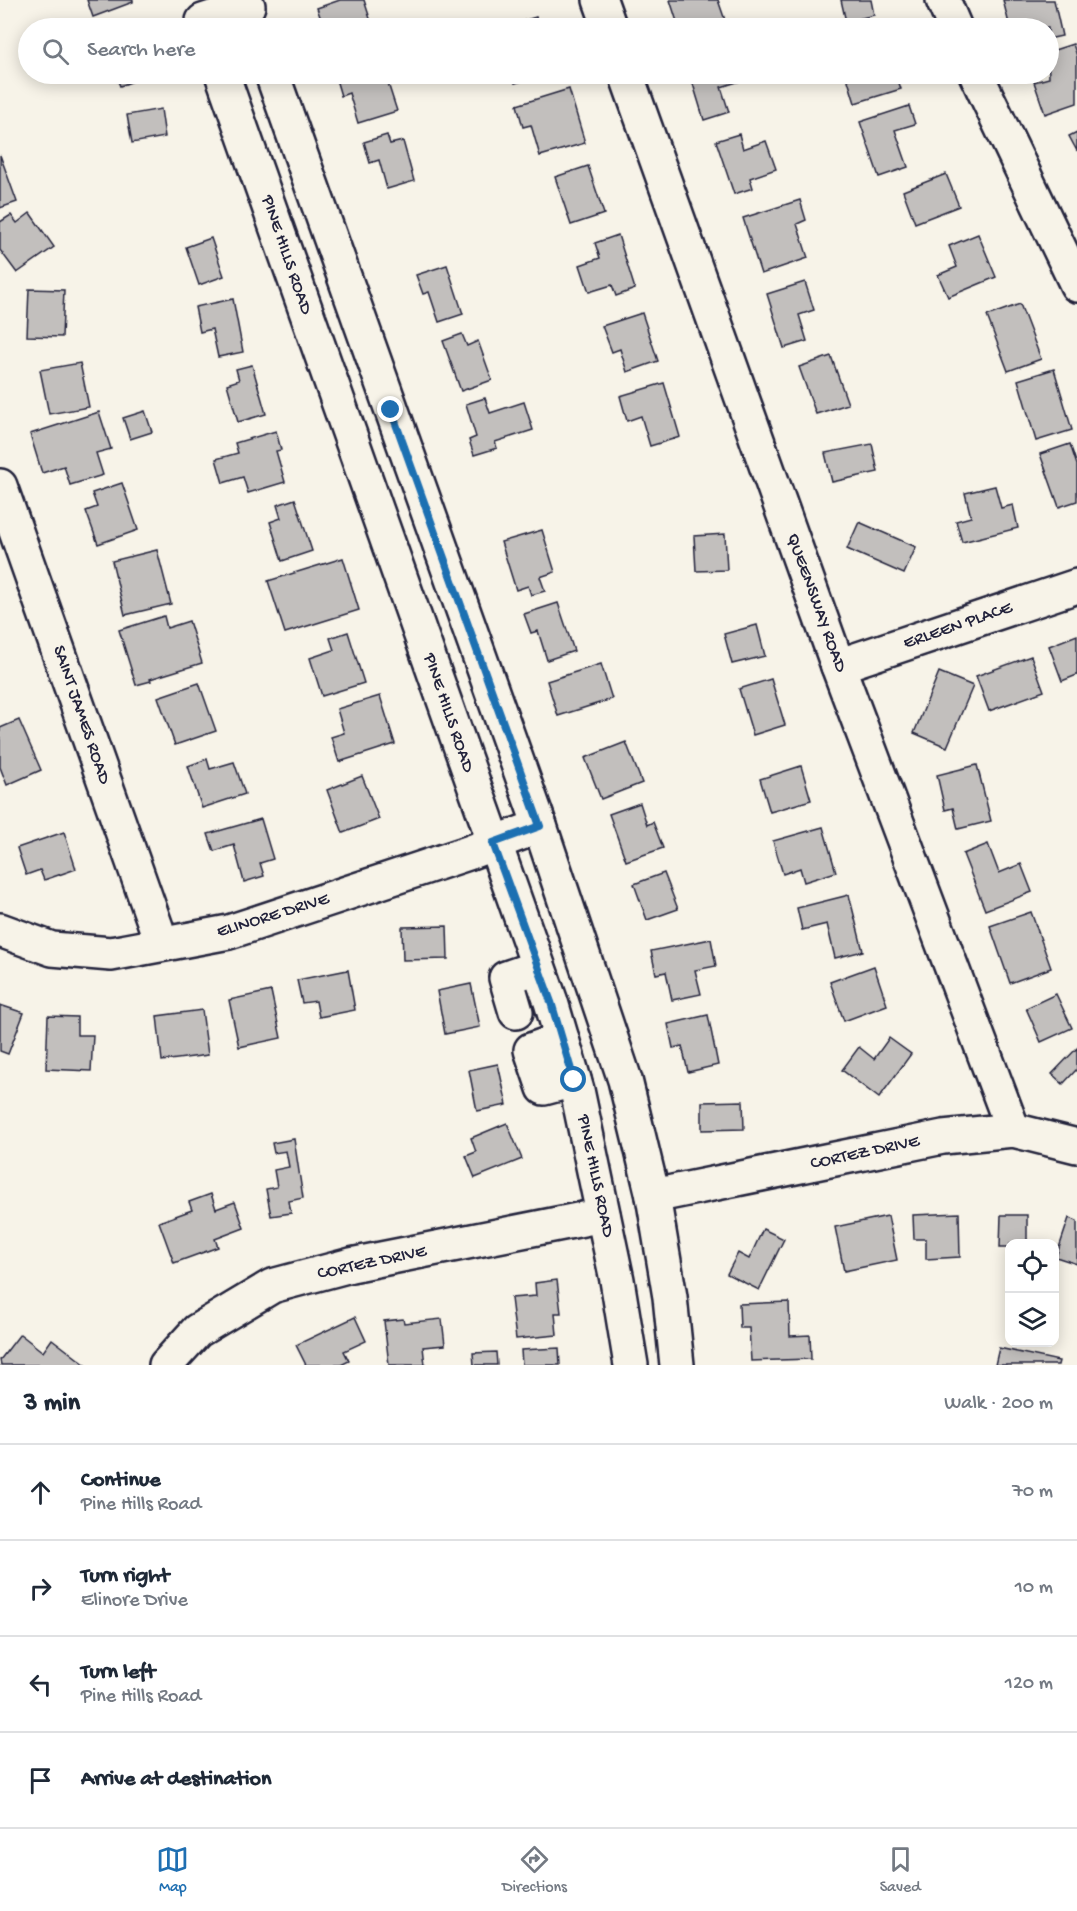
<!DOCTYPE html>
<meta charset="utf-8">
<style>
body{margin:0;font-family:"Gochi Hand",sans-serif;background:#f2f2f3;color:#1f2937}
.controls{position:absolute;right:18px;bottom:18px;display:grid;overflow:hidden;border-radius:12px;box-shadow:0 3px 15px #0003}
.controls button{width:54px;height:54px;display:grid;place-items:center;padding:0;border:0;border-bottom:2px solid #e0e1e3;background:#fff;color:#1f2937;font:30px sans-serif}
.stop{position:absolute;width:18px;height:18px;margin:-14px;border:4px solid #1f6fb2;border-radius:50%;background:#fff}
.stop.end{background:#1f6fb2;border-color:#fff;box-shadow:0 2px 6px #0008}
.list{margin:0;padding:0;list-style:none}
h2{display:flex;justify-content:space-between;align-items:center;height:78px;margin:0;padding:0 24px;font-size:26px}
h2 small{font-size:20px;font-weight:400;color:#747a83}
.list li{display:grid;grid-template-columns:39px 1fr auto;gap:18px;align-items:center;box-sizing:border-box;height:96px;padding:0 24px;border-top:2px solid #e0e1e3}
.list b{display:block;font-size:22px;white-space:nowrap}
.list p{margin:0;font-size:20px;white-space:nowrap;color:#747a83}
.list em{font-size:20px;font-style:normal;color:#747a83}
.icon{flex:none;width:33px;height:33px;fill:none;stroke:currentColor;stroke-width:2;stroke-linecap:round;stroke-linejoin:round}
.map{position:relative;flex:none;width:1077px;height:1365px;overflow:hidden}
.search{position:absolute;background:#fff;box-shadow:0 3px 15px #0003;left:18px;right:18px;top:18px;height:66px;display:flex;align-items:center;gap:15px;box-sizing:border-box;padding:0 21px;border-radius:33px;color:#747a83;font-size:22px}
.sheet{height:462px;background:#fff}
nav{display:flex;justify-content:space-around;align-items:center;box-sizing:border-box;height:84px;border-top:2px solid #e0e1e3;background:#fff;font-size:16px;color:#747a83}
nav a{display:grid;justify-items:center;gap:3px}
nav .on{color:#1f6fb2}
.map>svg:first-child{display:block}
</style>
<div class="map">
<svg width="1077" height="1365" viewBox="0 0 1077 1365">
<rect width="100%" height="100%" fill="#f7f3e8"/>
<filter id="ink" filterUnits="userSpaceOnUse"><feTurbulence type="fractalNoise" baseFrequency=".0167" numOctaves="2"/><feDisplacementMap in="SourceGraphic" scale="12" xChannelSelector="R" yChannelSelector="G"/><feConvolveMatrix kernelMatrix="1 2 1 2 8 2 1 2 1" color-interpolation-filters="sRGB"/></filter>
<g filter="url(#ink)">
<g fill="#c2bfbd" stroke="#22223b" stroke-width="1.5">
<path d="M87 0H133V2L93 17Z"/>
<path d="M340 0H364L373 28H324L317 8Z"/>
<path d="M670 0H718L726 23 711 28H679Z"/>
<path d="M841 0H871L874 15 846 22Z"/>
<path d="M1003 0H1054L1062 36 1048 39V28H1010Z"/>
<path d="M536 17 540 28H514L513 24Z"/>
<path d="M1073 44 1077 56V103L1045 114 1034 82 1049 78 1048 52Z"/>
<path d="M84 74H104L87 80Z"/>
<path d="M115 74H143L144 77 120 86Z"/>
<path d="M343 74H358L360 80 385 74 397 111 358 123 349 93 341 96 335 76Z"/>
<path d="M512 74H547L515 83Z"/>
<path d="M690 74H752L753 77 721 87 729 112 704 120Z"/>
<path d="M846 74H896L901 89 855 103Z"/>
<path d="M569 89 585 143 540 156 531 125 523 127 517 105Z"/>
<path d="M909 106 915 124 895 130 908 167 879 177 860 122Z"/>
<path d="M161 109 165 137 132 143 127 115Z"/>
<path d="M1077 132V151L1069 136Z"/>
<path d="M739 134 743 149 766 141 776 169 750 178 753 188 734 194 716 141Z"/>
<path d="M387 135 390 144 403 141 414 181 387 189 379 160 370 163 364 142Z"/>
<path d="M0 155 17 202 0 208Z"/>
<path d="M588 166 604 214 571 225 555 177Z"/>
<path d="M946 174 959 206 915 223 903 191Z"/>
<path d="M800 200 806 220 797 224 808 258 761 274 743 218Z"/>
<path d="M30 213 54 247 17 273 0 250V222L11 215 17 223Z"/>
<path d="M978 234 996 277 948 297 938 275 957 267 949 246Z"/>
<path d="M618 235 635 289 616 296 612 285 589 292 580 265 600 258 595 243Z"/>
<path d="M211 238 224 276 199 285 186 247Z"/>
<path d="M447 265 463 314 439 322 429 292 423 294 416 275Z"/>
<path d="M805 282 814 310 799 315 807 341 784 348 767 294Z"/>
<path d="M29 289 64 290 62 337 27 336Z"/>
<path d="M233 299 243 352 218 357 212 329 200 332 195 307Z"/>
<path d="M1020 304 1041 359 1008 371 987 316Z"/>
<path d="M642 313 658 361 627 372 620 349 612 352 602 326Z"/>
<path d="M462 334 467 346 478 341 492 380 461 391 443 341Z"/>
<path d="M831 356 848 404 816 414 799 367Z"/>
<path d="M80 363 89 407 49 414 40 370Z"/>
<path d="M252 365 266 414 238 422 227 384 239 380 236 369Z"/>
<path d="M1054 369 1072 430 1036 441 1018 380Z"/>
<path d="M664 383 680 437 650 446 641 416 627 421 620 396Z"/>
<path d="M485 398 490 413 524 402 533 430 495 442 497 448 474 455 469 440 476 437 466 404Z"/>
<path d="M145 411 152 432 130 439 123 418Z"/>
<path d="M99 412 111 449 96 453 103 475 70 485 64 466 42 473 30 434Z"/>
<path d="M276 431 281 450 276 451 285 482 248 493 243 477 223 483 216 459 238 453 235 443Z"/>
<path d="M872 444 878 472 832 482 825 453Z"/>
<path d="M1070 444 1077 465V501L1059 507 1040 454Z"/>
<path d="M122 483 138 530 98 544 86 511 97 507 92 493Z"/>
<path d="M995 486 1001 508 1013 505 1018 528 962 542 956 521 971 517 965 493Z"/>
<path d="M295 499 312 551 282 561 270 522 281 518 277 505Z"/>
<path d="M859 522 916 547 904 574 847 549Z"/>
<path d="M542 530 555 572 540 577 545 591 531 595 528 586 516 590 501 542Z"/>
<path d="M725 534 727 570 696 571 694 536Z"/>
<path d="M157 550 171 604 125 615 112 561Z"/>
<path d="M343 558 359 610 285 633 268 581Z"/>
<path d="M558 603 574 651 547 660 538 631 531 633 524 614Z"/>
<path d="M164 616 167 628 189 621 202 663 150 679 151 681 136 685 119 630Z"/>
<path d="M757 625 765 656 732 664 724 634Z"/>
<path d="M348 632 364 683 322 696 310 658 334 650 330 638Z"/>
<path d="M1077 635V675L1062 681 1049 646Z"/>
<path d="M1031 656 1044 691 989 711 976 676Z"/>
<path d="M601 664 612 699 558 716 547 681Z"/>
<path d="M939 672 973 686 947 747 914 733Z"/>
<path d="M771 679 785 725 753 735 739 689Z"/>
<path d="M199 683 216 731 175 745 158 697Z"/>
<path d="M380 696 395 744 339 762 331 737 344 733 337 709Z"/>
<path d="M19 720 41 770 7 785 0 767V728Z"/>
<path d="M626 742 642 783 601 799 585 758Z"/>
<path d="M207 759 210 769 234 762 245 794 202 808 188 766Z"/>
<path d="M977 765 991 821 958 829 953 808 945 810 937 775Z"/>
<path d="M801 766 811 800 770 812 760 779Z"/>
<path d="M362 776 379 819 343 833 327 790Z"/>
<path d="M640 803 647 825 653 822 663 848 626 861 609 814Z"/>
<path d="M261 819 273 859 260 863 264 876 244 882 234 845 214 851 208 834Z"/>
<path d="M823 827 836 872 804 882 800 868 783 874 773 841Z"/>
<path d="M64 832 76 869 44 880 40 870 26 875 17 848Z"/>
<path d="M988 844 999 873 1021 864 1032 892 985 910 963 854Z"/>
<path d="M664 873 678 909 647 920 634 884Z"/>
<path d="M849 895 863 951 835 958 827 924 802 930 797 908Z"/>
<path d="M1031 912 1051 968 1010 983 990 926Z"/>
<path d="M447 926 448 959 403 960 402 927Z"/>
<path d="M711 939 716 966 695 970 701 994 672 1000 666 972 656 974 651 951Z"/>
<path d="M874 966 887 1005 844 1021 830 982Z"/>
<path d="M348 970 355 1010 319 1017 316 1001 302 1003 297 980Z"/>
<path d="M471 984 480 1027 445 1034 437 991Z"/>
<path d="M271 991 281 1038 239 1047 229 1000Z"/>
<path d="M1056 994 1072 1028 1041 1042 1026 1008Z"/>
<path d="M0 1005 24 1013 8 1054 0 1051Z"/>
<path d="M202 1010 208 1055 162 1061 157 1016Z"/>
<path d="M708 1015 718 1065 688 1072 682 1046 673 1048 668 1024Z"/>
<path d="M48 1016 77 1017V1035H93L91 1071 46 1069Z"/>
<path d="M889 1038 911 1054 879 1098 842 1070 859 1047 874 1059Z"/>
<path d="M1077 1048V1069L1063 1084 1052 1074Z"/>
<path d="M498 1064 507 1105 477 1111 469 1070Z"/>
<path d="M743 1101 744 1129 702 1130V1102Z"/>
<path d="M507 1123 522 1159 475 1178 466 1156 476 1152 471 1138Z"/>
<path d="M294 1139 303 1198 289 1201 291 1213 271 1216 266 1189 277 1187 274 1170 289 1167 286 1151 274 1153 272 1143Z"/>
<path d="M211 1194 216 1209 235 1202 244 1228 215 1239 218 1247 174 1263 159 1222 192 1210 189 1202Z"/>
<path d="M959 1213 960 1257 926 1259V1239H914L913 1215Z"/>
<path d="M1001 1215H1027V1244H1010V1247H1000Z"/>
<path d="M888 1216 897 1260 844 1271 835 1227Z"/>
<path d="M1069 1218 1077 1221V1264L1056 1257Z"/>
<path d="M763 1229 784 1239 759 1290 727 1274 738 1253 749 1259Z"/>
<path d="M557 1280 561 1313H555L557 1335 516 1339 511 1298 536 1296 535 1283Z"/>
<path d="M789 1302 790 1336 810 1335 811 1359 751 1361 749 1328H740L739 1304Z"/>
<path d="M355 1317 366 1341 344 1351 349 1361 341 1365H306L296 1345Z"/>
<path d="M403 1319 404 1323 442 1319 445 1345 423 1347 425 1365H389L384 1321Z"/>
<path d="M20 1334 43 1352 52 1339 86 1365H1L0 1360Z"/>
<path d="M559 1348 560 1365H522L521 1350Z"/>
<path d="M999 1348 1059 1361 1058 1365H995Z"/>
<path d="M496 1352 497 1365H474L473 1353Z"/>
</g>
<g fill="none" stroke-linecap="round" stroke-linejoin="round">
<defs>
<g id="minor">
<path d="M600 0 610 28"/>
<path d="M943 0 955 28"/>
<path d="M626 74 838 666 1013 1130"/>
<path d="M976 74 1077 285"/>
<path d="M0 486 162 944"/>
<path d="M838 666 1077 586"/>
<path d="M0 930 52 949 111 954 229 932 468 853 540 826"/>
<path d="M516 1012 506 978 538 967"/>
<path d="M562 1039 531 1050 544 1088 574 1080"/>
<path d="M653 1196 943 1137 1013 1130 1077 1146"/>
<path d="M166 1365 197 1331 272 1286 351 1265 603 1215"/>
</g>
<g id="major">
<path d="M203 21 248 6"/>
<path d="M222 74 551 1002 577 1090 617 1280 631 1365"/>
<path d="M272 74 540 826 625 1080 653 1196 670 1297 677 1365"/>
</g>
</defs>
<use href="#minor" stroke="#22223b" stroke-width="38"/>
<use href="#major" stroke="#22223b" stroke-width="38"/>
<use href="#minor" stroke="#f7f3e8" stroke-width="33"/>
<use href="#major" stroke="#f7f3e8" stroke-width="33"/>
</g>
</g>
<g fill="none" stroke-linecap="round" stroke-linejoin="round" filter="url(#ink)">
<path stroke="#1f6fb2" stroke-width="8" d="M391 410 540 826 493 843 551 1002 574 1080"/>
</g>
<g text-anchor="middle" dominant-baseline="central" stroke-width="6" stroke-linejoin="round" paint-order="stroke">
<g font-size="18" fill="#22223b" stroke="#f7f3e8">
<text transform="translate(286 255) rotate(71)">PINE HILLS ROAD</text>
<text transform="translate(816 603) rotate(70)">QUEENSWAY ROAD</text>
<text transform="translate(958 626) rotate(-19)">ERLEEN PLACE</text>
<text transform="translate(448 713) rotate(71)">PINE HILLS ROAD</text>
<text transform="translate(81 715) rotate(71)">SAINT JAMES ROAD</text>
<text transform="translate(273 916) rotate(-17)">ELINORE DRIVE</text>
<text transform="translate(865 1153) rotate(-12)">CORTEZ DRIVE</text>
<text transform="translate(595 1176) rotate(78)">PINE HILLS ROAD</text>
<text transform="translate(372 1263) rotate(-12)">CORTEZ DRIVE</text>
</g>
</g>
</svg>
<div class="controls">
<button><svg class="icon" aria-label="locate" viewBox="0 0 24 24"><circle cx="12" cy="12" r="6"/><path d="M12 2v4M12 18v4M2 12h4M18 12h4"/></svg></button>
<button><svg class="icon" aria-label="layers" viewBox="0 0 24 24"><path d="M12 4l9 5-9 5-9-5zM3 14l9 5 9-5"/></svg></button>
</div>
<div class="stop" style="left:574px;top:1080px"></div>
<div class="stop end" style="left:391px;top:410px"></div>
<div class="search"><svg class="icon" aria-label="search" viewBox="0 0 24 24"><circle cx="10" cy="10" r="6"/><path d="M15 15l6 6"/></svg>Search here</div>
</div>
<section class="sheet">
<h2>3 min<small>Walk · 200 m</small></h2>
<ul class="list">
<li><svg class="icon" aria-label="ahead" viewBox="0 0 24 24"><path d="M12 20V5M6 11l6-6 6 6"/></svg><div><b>Continue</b><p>Pine Hills Road</p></div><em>70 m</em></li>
<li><svg class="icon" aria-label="right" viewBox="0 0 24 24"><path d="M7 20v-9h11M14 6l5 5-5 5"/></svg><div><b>Turn right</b><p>Elinore Drive</p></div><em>10 m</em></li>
<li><svg class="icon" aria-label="left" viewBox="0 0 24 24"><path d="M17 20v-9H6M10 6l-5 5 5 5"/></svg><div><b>Turn left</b><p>Pine Hills Road</p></div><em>120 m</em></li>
<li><svg class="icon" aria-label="arrive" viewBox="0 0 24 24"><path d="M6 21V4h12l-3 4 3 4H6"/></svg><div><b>Arrive at destination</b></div></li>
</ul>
</section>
<nav>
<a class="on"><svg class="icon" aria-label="map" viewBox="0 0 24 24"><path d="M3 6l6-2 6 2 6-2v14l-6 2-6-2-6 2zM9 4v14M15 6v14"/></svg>Map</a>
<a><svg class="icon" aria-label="directions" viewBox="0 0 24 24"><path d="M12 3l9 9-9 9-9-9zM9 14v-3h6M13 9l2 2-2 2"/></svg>Directions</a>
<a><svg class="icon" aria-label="saved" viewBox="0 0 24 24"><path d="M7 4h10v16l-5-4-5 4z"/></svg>Saved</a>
</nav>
